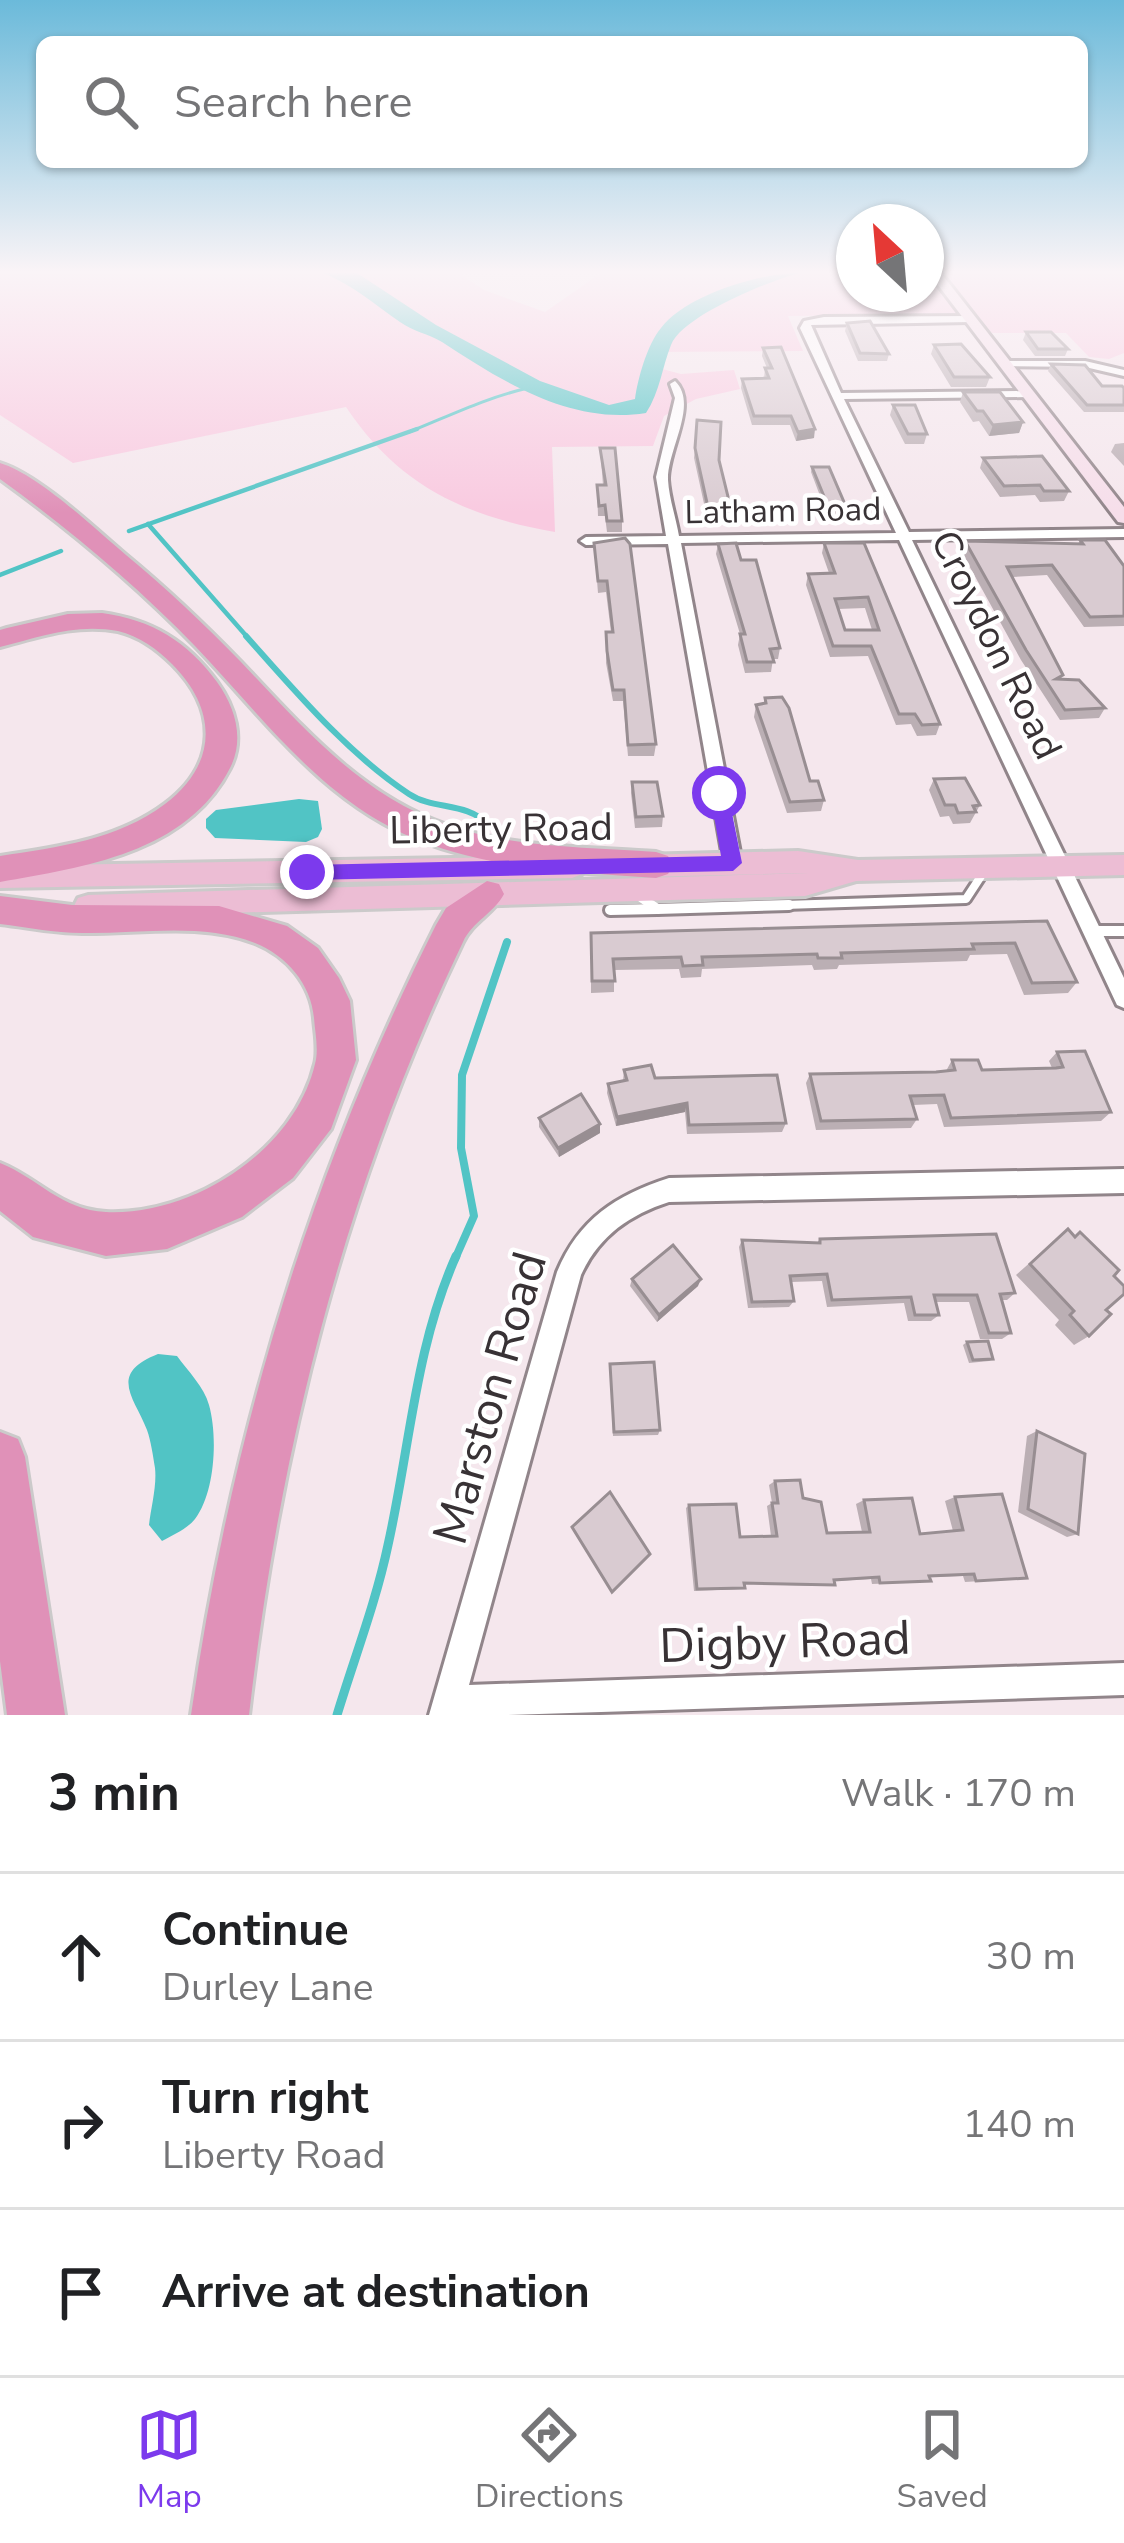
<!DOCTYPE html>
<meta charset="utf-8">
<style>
body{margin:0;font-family:"Nunito Sans",sans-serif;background:#f2f2f2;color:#202124}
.compass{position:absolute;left:836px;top:204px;width:108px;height:108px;border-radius:50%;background:#fff;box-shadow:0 3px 9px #0004;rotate:334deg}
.stop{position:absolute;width:36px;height:36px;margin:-27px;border:9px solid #7c3aed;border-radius:50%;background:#fff}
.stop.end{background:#7c3aed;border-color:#fff;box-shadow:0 3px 12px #0008}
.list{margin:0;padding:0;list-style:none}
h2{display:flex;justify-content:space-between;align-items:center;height:156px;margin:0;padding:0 48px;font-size:51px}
h2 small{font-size:39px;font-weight:400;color:#757577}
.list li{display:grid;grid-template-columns:78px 1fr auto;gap:36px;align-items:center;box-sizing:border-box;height:168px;padding:0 48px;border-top:3px solid #e0e0e0}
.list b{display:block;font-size:45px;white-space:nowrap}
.list p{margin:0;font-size:39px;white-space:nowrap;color:#757577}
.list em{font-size:39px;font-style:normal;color:#757577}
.icon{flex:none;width:66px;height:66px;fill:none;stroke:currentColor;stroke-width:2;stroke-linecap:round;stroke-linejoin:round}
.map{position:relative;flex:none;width:1124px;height:1715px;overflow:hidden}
.search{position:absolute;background:#fff;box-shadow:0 3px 9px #0004;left:36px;right:36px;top:36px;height:132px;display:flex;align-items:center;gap:30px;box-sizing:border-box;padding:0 42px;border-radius:18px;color:#757577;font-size:45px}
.sheet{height:660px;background:#fff}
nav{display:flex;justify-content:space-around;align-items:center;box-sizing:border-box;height:168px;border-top:3px solid #e0e0e0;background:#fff;font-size:33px;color:#757577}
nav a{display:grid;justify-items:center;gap:6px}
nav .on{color:#7c3aed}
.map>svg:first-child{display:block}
</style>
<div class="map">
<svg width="1124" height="1715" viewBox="0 0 1124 1715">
<rect width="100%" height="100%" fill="#f5e7ed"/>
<path fill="#f9cae0" d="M0 273H458L484 290 545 312 601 273H854V294H926V273H1124V353L1109 359 1089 357 1066 333H992L976 314 788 316 803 351 650 352 647 365 681 374 734 370 740 389 696 399 664 416 653 446 552 447 555 532C464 516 398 485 346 407L73 463 0 415Z"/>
<g fill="#51c4c5">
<path d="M323 273H357L436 325 540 381 609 405 635 399C638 378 647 345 661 328 686 295 760 273 799 273 769 281 682 316 671 345 662 367 660 392 646 413 571 425 503 382 442 342 429 334 412 331 400 322 374 304 353 285 323 273Z"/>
<path d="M299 799 318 801 322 829 318 837 306 842 215 838 206 828V819L216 810Z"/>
<path d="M158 1354 177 1356C188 1371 204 1387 209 1405 218 1437 215 1493 195 1519 187 1529 173 1535 162 1541L149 1525C151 1507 157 1486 155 1468 153 1456 151 1441 147 1430 135 1398 107 1374 158 1354Z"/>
</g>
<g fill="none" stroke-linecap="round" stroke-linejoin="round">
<path stroke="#51c4c5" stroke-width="3" d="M409 432C449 416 485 398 528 388"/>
<g stroke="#51c4c5" stroke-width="4.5">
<path d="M148 524 249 639"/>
<path d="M129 531 417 429"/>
<path d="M0 575 61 551"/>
</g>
<path stroke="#51c4c5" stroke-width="6" d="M246 636C295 691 347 753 409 794 433 810 467 802 487 824"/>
<path stroke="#51c4c5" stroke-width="8" d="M455 1259 474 1216 461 1148 462 1075 507 942"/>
<path stroke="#51c4c5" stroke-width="9" d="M337 1715C354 1659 376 1602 388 1545 410 1447 415 1348 456 1256"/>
<defs>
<g id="lane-far1">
<path d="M638 896 655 908"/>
<path d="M697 908 966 899 985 870"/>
</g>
<g id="lane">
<path d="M651 905 657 909 789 905"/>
<path d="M610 910 657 909"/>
<path d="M1095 931H1124"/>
</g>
<g id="street">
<path d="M824 317 969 316 974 319 969 322 811 325 841 393 1028 391 1033 394 1028 397 844 399 909 532 1124 529V537L912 540 1124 978V1008L1117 1005 899 540 681 543 742 863 739 868H727L724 863 668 544 586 545 580 541 586 537 666 536 656 477 675 398 670 384 675 381C699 404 667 450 668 480 669 498 676 518 679 536L896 533 800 328 804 321Z"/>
<path d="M999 361H1085L1124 370V376L1085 367 1003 366 998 363Z"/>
<path d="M1124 1169V1193L669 1202C629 1215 599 1236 581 1275L469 1685 1124 1663V1695L507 1715H429L557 1272C579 1219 616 1195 669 1178Z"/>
</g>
<path id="secondary" d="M929 273H941L1124 507V523L1118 522Z"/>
<g id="primary">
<path d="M798 851 858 860 1124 855V875L856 881 805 896 88 917 78 914 74 906 78 898 88 895 809 873 640 877 630 873 626 866 630 859 640 855Z"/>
<path d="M572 856 582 860 586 867 582 874 572 878 0 888V866Z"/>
</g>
<g id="highway">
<path d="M0 463C39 475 94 528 126 555 166 588 204 624 240 661 302 726 360 795 447 825 513 848 587 847 656 852L668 856 673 865 668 874 656 878C577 872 496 870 421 841 324 804 264 718 195 646 135 584 69 529 0 479Z"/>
<path d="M102 613C152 620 187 641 217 682 235 707 245 739 230 768 187 853 84 867 0 882V856C58 847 117 840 165 804 218 764 218 710 172 664 157 649 139 636 118 631 76 623 39 637 0 647V630L7 628 68 614Z"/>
<path d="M487 881 499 884 504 894C494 913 472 922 463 942 345 1187 280 1446 249 1715H191C231 1437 309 1176 436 925L446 908Z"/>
<path d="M0 896 72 905 219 906 287 926 318 948 339 978 350 1001 356 1060 331 1129 293 1178 242 1217 167 1249 106 1256 33 1237 0 1211V1163C38 1178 61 1210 106 1212 193 1216 295 1150 315 1064 319 1050 315 1032 314 1018 311 984 287 956 255 943 202 922 138 934 82 933 54 933 27 927 0 924Z"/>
<path d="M0 1432 18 1439 25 1457 65 1715H7L0 1661Z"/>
</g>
</defs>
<use href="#lane-far1" stroke="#91858a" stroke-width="14"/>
<use href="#lane" stroke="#91858a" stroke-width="16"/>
<use href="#street" stroke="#91858a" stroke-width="6"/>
<use href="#secondary" stroke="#91858a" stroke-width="6"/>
<use href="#primary" stroke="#cbcaca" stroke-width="6"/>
<use href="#highway" stroke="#cbcaca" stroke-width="6"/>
<use href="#lane-far1" stroke="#fff" stroke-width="8"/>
<use href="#lane" stroke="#fff" stroke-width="10"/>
<use href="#street" fill="#fff" fill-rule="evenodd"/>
<use href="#secondary" fill="#f6deea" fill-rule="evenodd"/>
<use href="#primary" fill="#ecbdd4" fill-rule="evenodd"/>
<use href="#highway" fill="#e091b8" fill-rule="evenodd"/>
</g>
<g fill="#bbafb4" fill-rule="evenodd">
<path d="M847 323 889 354 887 361H858L845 331Z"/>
<path d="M1026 332 1068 349 1065 356H1035L1023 340Z"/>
<path d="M934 345 990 377 986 387H951L931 354Z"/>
<path d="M763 348 814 438 796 441 790 425H752L741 388 742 379H764L765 368H767L762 356Z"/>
<path d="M1051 364 1102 386 1124 388V412H1084L1048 371Z"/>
<path d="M963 392 1023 422 1019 433 989 436 979 421 973 422 960 402Z"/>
<path d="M893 405 927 434 924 444H905L890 415Z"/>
<path d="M697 420 719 460 731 509 730 520 708 522 694 458Z"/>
<path d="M1124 443V466L1111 452 1115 444Z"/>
<path d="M600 448 622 521V532H607L605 516H598L597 485H603Z"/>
<path d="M983 458 1069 491 1064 501 1040 502 1035 495 1000 497 980 468Z"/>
<path d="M812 467 850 516 848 521 830 522 811 472Z"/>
<path d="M1080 540 1124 566V626L1084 627 1047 575 1012 577 1061 679 1105 708 1099 718 1060 720 1021 660 961 551 965 541 1078 544Z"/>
<path d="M594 543 656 744 654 756H628L623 701H613L606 663V632H611L606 592 598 593Z"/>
<path d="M824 543H864L940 724 936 735 917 736 911 724 896 725 868 656 830 657 806 585 808 574 829 573 822 553ZM865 608 872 630H845L838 609Z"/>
<path d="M718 544 741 560 780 648 778 659H773L771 672 745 673 738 645 740 634 716 554Z"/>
<path d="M765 698 810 781 824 800 821 811 787 813 754 717 756 705 763 704Z"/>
<path d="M934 779 980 805 970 823 953 824 949 816 940 817 929 790Z"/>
<path d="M632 782 663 816 662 827 635 828 631 793Z"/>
<path d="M1047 921 1077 982 1068 993 1024 995 1007 954 970 955 967 961 839 965 837 969 814 970 812 965 702 969 701 977 681 978 679 969 614 970V992L591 993V933Z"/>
<path d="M1057 1052 1111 1112 1101 1121 944 1127 937 1104 913 1105 917 1119 911 1128 816 1130 806 1083 810 1074 946 1071 952 1060 982 1070 1052 1068 1049 1061Z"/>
<path d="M624 1070 655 1078 786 1123 782 1132 687 1134 685 1112 616 1126 607 1093 608 1084 623 1081Z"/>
<path d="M539 1118 600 1124V1133L559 1157 539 1127Z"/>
<path d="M1068 1229 1114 1276 1106 1310 1089 1336 1074 1345 1055 1325 1059 1320 1016 1275Z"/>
<path d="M820 1239 1015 1293 1007 1300H1002L1011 1333 1002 1339H980L969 1302H935L939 1315 931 1321H908L904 1303 827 1307 822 1281 791 1282 794 1301 789 1307 748 1308 739 1247 742 1240 817 1243Z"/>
<path d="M632 1279 698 1286 657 1322 630 1286Z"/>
<path d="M967 1342 993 1359 989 1361 969 1363 963 1345Z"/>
<path d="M610 1364 660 1430 658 1435 613 1436Z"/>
<path d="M1037 1431 1078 1534 1067 1537 1018 1512 1027 1436Z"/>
<path d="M775 1481 803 1498 827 1533 862 1532 856 1504 864 1500 920 1534 953 1531 945 1501 955 1497 1014 1579 965 1582 963 1576 930 1577 931 1581 921 1582 872 1584 871 1579 835 1581V1585L828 1586 745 1584V1588L740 1589 694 1591 686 1508 689 1505 740 1537 771 1536 767 1506 772 1503 769 1485Z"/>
</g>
<g fill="#988e92">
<path d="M1023 422 1019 433 989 436 993 425Z"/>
<path d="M815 429 814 438 796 441 798 432Z"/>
<path d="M687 1103 685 1112 616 1126 617 1117Z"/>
<path d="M600 1124V1133L559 1157 558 1148Z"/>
<path d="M701 1279 698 1286 657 1322 659 1315Z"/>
</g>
<g fill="#d9cbd1" stroke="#988e92" stroke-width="3" fill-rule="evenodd">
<path d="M870 321 889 354 860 353 847 323Z"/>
<path d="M1026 332H1051L1068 349H1038Z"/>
<path d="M961 344 990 377H954L934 345Z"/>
<path d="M781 347 815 429 798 432 791 416H754L742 379 769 378 765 368H772L763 348Z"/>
<path d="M1051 364 1085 365 1102 386H1122L1124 388V405H1087Z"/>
<path d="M963 392H1000L1023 422 993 425 983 411H977Z"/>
<path d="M893 405H915L927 434H908Z"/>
<path d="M697 420 721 422 719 460 731 509 709 512 695 448Z"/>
<path d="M600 448H615L622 521H607L605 505 599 506 597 485H606Z"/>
<path d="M1042 456 1069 491H1044L1040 485 1004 486 983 458Z"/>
<path d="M812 467H829L850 516H832Z"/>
<path d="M625 538 630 544 656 744 628 745 624 690H613L607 651 606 632H613L607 581H598L594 543Z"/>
<path d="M1080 540H1105L1124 566V616L1090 617 1052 565 1007 567 1063 675 1056 679 1079 680 1105 708 1065 710 1026 650 965 541 1083 544Z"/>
<path d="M736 543 741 560H756L780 648 770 649 774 662H747L740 634H745L718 544Z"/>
<path d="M824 543H864L940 724 922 725 915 714H899L871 646H833L808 574 835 573ZM868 597 879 630H845L835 599Z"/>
<path d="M782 697 789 708 810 781H818L824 800 790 802 756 705 766 703 765 698Z"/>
<path d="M965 778 980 805 973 806 976 812 958 813 955 805H945L934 779Z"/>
<path d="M632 782H657L663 816 636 817Z"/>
<path d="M1047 921 1077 982 1032 983 1015 943 972 944 974 949 841 953 842 958H818L817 954 702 957 703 965 683 966 681 957 613 959 615 981H592L591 933Z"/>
<path d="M1085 1051 1111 1112 951 1118 944 1095 910 1096 917 1119 821 1121 810 1074 936 1072 955 1070 952 1060H978L982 1070 1056 1068 1063 1067 1057 1052Z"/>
<path d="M651 1065 655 1078 777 1075 786 1123 689 1125 687 1103 617 1117 608 1084 627 1080 624 1070Z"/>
<path d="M581 1094 600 1124 558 1148 539 1118Z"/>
<path d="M1068 1229 1075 1237 1080 1232 1119 1270 1114 1276 1124 1286V1294L1106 1310 1111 1314 1089 1336 1070 1315 1074 1311 1030 1264Z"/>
<path d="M996 1234 1015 1293 1000 1294 1011 1333H989L977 1295H934L939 1315H915L911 1297 832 1300 827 1274 790 1276 794 1301 752 1302 742 1240 820 1243V1239Z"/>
<path d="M673 1245 701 1279 659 1315 632 1279Z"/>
<path d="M988 1341 993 1359 973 1360 967 1342Z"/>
<path d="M654 1362 660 1430 614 1432 610 1364Z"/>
<path d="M1037 1431 1085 1454 1078 1534 1028 1509Z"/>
<path d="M800 1480 803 1498 821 1502 827 1533 870 1532 864 1500 912 1498 920 1534 963 1530 955 1497 1002 1494 1027 1578 976 1581 974 1574 929 1576 931 1581 880 1583 879 1577 834 1580 835 1585 744 1583 745 1588 697 1589 689 1505 736 1504 740 1537 777 1536 772 1503H778L775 1481Z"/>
<path d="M610 1492 650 1554 612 1592 572 1527Z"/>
</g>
<linearGradient id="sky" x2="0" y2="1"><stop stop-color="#6bbada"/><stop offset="0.53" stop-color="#faf4f7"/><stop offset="1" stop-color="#faf4f7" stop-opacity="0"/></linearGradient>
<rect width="1124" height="513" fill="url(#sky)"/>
<path fill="#7c3aed" d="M719 786 728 793 742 863 733 871 307 880 297 872 307 865 721 856 710 793Z"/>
<g text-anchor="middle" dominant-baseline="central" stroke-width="9" stroke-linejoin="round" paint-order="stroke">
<g font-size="33" fill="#383235" stroke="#fff">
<text transform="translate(783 511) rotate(-1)">Latham Road</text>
</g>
<g font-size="39" fill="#383235" stroke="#fff">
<text transform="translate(996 645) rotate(64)">Croydon Road</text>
<text transform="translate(501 829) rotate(-1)">Liberty Road</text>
</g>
<g font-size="48" fill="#383235" stroke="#fff">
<text transform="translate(490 1398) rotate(-74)">Marston Road</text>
<text transform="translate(785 1642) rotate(-2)">Digby Road</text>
</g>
</g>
</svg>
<svg class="compass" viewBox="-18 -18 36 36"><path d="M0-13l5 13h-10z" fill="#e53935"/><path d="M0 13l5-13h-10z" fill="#757577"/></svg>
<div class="stop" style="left:719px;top:793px"></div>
<div class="stop end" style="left:307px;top:872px"></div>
<div class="search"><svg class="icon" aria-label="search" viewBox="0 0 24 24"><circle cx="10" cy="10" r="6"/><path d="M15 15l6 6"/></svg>Search here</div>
</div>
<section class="sheet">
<h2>3 min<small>Walk · 170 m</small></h2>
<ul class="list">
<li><svg class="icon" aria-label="ahead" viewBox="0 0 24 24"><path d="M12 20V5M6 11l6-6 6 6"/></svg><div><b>Continue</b><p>Durley Lane</p></div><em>30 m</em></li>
<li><svg class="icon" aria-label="right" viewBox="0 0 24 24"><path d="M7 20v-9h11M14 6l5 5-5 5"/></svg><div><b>Turn right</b><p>Liberty Road</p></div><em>140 m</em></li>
<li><svg class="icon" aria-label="arrive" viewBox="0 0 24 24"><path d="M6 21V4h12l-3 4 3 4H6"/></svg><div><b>Arrive at destination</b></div></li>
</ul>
</section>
<nav>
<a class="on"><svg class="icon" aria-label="map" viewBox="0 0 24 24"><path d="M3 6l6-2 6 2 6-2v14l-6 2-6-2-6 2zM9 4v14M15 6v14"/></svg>Map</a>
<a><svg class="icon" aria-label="directions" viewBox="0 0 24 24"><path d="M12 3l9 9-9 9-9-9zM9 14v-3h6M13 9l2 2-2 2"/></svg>Directions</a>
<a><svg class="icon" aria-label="saved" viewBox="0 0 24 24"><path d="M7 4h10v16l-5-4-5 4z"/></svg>Saved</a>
</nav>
